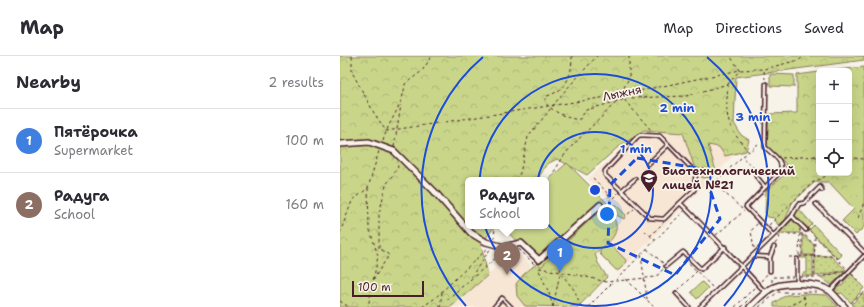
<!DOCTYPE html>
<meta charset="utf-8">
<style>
body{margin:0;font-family:"Shantell Sans",sans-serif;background:#f7f7f7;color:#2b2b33}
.controls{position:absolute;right:12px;top:12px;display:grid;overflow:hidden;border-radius:6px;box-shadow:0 4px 16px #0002}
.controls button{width:36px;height:36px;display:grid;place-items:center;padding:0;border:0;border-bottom:1px solid #e1e1e2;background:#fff;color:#2b2b33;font:20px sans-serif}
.scale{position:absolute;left:12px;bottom:10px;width:72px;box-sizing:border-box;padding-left:4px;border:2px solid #4a1f2b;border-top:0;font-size:11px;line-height:14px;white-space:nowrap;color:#4a1f2b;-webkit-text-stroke:3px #f7f3e8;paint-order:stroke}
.you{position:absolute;left:267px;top:158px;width:14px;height:14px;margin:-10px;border:3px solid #fff;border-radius:50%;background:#1a73e8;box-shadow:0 0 0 6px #1a73e833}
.badge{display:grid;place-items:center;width:26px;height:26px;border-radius:50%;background:#4a1f2b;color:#fff;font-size:13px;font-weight:700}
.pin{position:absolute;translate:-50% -33px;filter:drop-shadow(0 1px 2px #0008)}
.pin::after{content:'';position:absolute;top:21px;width:14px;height:12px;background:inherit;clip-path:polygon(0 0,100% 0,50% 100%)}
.popup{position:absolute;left:125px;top:121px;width:84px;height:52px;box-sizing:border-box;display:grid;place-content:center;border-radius:6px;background:#fff;filter:drop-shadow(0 1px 3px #0005);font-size:13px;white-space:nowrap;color:#7c7c81}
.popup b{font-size:15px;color:#2b2b33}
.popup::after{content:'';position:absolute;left:50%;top:100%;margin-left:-8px;border:8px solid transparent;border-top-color:#fff}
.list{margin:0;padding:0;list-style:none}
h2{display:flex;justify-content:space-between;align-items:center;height:52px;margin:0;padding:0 16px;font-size:17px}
h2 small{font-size:13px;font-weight:400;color:#7c7c81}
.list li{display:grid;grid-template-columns:26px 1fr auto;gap:12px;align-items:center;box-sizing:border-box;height:64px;padding:0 16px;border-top:1px solid #e1e1e2}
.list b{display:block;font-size:15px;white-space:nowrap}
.list p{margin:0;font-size:13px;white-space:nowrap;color:#7c7c81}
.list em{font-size:13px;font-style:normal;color:#7c7c81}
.icon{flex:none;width:22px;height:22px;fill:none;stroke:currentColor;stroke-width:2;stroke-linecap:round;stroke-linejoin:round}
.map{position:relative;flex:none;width:524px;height:251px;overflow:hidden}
header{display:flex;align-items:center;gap:24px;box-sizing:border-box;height:56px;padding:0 20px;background:#fff;border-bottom:1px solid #e1e1e2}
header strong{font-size:19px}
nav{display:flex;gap:22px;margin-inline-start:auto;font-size:14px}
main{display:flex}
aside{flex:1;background:#fff}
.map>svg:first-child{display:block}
</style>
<header>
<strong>Map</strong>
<nav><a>Map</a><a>Directions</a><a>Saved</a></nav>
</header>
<main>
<aside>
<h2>Nearby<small>2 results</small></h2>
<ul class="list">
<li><span class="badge" style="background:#3f7fe0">1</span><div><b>Пятёрочка</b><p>Supermarket</p></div><em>100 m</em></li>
<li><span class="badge" style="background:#8d6e63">2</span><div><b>Радуга</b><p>School</p></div><em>160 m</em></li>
</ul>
</aside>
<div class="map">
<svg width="524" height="251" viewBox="0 0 524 251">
<defs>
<pattern id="grass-dots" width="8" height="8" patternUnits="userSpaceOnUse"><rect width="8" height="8" fill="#c9d68a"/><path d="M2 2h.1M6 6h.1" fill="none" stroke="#aeb777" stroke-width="1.8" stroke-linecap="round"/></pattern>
<pattern id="forest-crowns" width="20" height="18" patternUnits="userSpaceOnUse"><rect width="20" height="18" fill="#c9d68a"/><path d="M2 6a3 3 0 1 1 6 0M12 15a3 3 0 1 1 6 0" fill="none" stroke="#aeb777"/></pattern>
</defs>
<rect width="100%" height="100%" fill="#f7f3e8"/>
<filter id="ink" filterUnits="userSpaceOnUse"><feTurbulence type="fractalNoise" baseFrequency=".025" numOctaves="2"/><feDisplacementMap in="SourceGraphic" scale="8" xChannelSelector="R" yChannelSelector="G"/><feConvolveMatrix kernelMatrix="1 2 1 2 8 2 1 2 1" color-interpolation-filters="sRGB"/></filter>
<g filter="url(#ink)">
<g fill="#f7e6d4">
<path d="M344 36 401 92 278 217 253 193 285 160 248 123Z"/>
<path d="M175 194 191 209 181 229 204 251H112Z"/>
</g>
<g fill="url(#grass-dots)" stroke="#8a7a5a">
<path d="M459 153 472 168 468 172 453 159Z"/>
<path d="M452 164 460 170V177H442L438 181V178Z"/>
<path d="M474 169 502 199 498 203 469 174Z"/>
<path d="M460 200H473V220H462L463 217H467V202H460Z"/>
<path d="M475 200H491L506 214 475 220Z"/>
<path d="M506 215 491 229 481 221Z"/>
<path d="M511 218 524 232 511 247 502 237 496 238 495 236V233L504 228 503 226Z"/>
<path d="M524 236V251H514L512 248Z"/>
</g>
<g fill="url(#forest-crowns)" stroke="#8a7a5a">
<path d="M0 0H524V4L396 21 394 67 401 79 409 84 406 95 385 100 379 91 368 89 376 115 372 121 362 122 360 113 354 110 343 77 304 74 277 92 247 119 217 103 207 108 197 124H128V170H155L141 189 148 219 111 251H0Z"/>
<path d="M524 11V171L516 179 502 165 514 153 489 126H475L452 147 445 165 438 169 434 162 428 161 425 157 426 135 447 116 445 107 427 90 429 58 457 57V19L479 16V117H509V15H488Z"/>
<path d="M270 149H276L286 159 284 163 276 159 274 162C282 179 267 187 255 198L258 207 267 221 238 251 185 250 177 240 176 228 183 219 242 168Z"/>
<path d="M463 179 474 189V199H463Z"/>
<path d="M465 238 487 239 498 251H434V247L446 239Z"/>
</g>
<g fill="#c9d68a" stroke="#8a7a5a">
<path d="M430 18 454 19V31L430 30Z"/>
<path d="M227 107 267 147 201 211 162 170H206V126Z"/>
<path d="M267 188H270L286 204 285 208 279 214H276L260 198V195Z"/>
<path d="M362 226 368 232 357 243 351 236Z"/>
</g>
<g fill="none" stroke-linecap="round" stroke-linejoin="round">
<defs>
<g id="service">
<path d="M426 28 425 91C433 99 446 106 439 117L406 151 433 179"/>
<path d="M308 108 328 89"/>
<path d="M416 120 425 131"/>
<path d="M281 135 295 123"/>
<path d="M340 147 354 134 356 117 320 80 300 79 297 81 265 115V119L310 162 324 163 340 147C370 176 397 206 425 236"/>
<path d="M476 148 524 196"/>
<path d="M452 160 466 174"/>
<path d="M413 200 430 201"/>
<path d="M326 210 343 196 361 213 385 191"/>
<path d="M430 215V201L434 191"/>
<path d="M457 228V203"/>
<path d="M490 235 524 200"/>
<path d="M336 237 349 251"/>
<path d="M154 251 162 242 171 251"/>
<path d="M360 251 438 175 452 160 459 148 464 147 480 131 482 134"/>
</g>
<g id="minor">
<path d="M0 88 29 86 54 95 94 135 131 177 146 186 164 191 181 187 199 204 260 149"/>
<path d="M410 251C417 244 425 235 434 231 448 226 477 226 490 235 495 239 500 246 505 251"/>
</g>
</defs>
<use href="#service" stroke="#4a1f2b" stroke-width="5.5"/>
<use href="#minor" stroke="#4a1f2b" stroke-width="8"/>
<g stroke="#4a1f2b" stroke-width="1" stroke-dasharray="3 3" stroke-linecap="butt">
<path d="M12 0V16L34 57 46 75 280 39 400 14 424 13 459 4 465 0"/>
<path d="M232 0C232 19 227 34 207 40L205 46C210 54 230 65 240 63L246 54 289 42 346 40 388 28"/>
<path d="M289 0V22L280 39 311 74"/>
<path d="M424 15 425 23"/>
<path d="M388 28C385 64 386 69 409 96L418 88"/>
<path d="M388 28 400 14 390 0"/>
<path d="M43 85C49 63 63 51 65 28L82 15 92 0"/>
<path d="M54 91 61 49"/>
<path d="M475 99 479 108"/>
<path d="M403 100 408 96"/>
<path d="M509 101 513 102"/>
<path d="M442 102 479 100"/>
<path d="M509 104 513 102 524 103"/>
<path d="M253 122 271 141"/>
<path d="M176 124 180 117 188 81 223 37 257 0"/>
<path d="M206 125C215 117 219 106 226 97 243 76 264 62 280 40"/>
<path d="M28 132 29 171 38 200 28 251"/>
<path d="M268 138 271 147"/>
<path d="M273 142 278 137"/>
<path d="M402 153 374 127 402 101 416 114V117"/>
<path d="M288 158 294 153"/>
<path d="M518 162 524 147"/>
<path d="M429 169 472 127 492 117"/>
<path d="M305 175 315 184"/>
<path d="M470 175 507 213"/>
<path d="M0 177 12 145 28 132 39 95"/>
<path d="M376 179 404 155"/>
<path d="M310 180 324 166"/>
<path d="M154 183 155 170"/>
<path d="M223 188 220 216 235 235 241 251"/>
<path d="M435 188 442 178H464L474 189"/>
<path d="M414 192 411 175 417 168"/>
<path d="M179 193 198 212 209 237 213 251"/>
<path d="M307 193 323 207"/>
<path d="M301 199 307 243"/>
<path d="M459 199 460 173"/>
<path d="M462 199V178"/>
<path d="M459 200H493"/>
<path d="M449 201H454"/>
<path d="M345 203 373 232"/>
<path d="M199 212 243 220 266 226 316 221 324 212"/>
<path d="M512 218 524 231"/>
<path d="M282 219 314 251"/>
<path d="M474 220 475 180"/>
<path d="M131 221 151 192"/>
<path d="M460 221H480L504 215"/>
<path d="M33 224 49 199 39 192V158L46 129 58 111 57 106"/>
<path d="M276 224 344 155"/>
<path d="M421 225 428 217"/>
<path d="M432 226V221H453"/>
<path d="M338 234 357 215"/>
<path d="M464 240 466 251"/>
<path d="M0 245 9 251"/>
<path d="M511 247 524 235"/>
<path d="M82 251 94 243 148 192"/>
<path d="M98 251 163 196"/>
<path d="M100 251 102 236"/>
<path d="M213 251 220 217"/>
<path d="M248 251 273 226"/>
<path d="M395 251 416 230"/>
<path d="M401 251 418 234"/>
<path d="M419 251 438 236H479"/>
<path d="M447 251 463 243 465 236"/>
</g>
<use href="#service" stroke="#f7f3e8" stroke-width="2.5"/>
<use href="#minor" stroke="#f7f3e8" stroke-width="5"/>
</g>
</g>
<path fill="none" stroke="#1d4ed8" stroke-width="3" stroke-dasharray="8 5" stroke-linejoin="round" d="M297 102 363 113 380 163 335 219 268 187 270 129Z"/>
<g fill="none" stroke="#1d4ed8" stroke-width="2">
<circle cx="255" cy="134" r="58"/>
<circle cx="255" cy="134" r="116"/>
<path d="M126 250A174 174 0 0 1 143 1M367 1A174 174 0 0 1 384 250"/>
</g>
<defs>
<symbol id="school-pin" viewBox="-11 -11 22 30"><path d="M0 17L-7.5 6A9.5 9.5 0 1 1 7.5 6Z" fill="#4a1f2b" stroke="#f7f3e8"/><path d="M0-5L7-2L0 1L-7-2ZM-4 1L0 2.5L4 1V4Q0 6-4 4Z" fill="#fff"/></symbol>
</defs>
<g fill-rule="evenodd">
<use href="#school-pin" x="299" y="112" width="20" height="27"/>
</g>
<g text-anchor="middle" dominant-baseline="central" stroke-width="3.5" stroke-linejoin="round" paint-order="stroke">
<g font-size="12" fill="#4a1f2b" stroke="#f7f3e8">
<text transform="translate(282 37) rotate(-12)">Лыжня</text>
</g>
<g font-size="12" font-weight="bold" fill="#4a1f2b" stroke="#f7f3e8" text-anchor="start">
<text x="322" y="115">Биотехнологический<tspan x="322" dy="14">лицей №21</tspan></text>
</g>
</g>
<circle cx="255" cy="134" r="6" fill="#1d4ed8" stroke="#f7f3e8" stroke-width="2"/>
<g font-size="12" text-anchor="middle" font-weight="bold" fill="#1d4ed8" stroke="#f7f3e8" stroke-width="3.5" stroke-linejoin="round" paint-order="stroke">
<text x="337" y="56">2 min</text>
<text x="413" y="65">3 min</text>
<text x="296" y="97">1 min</text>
</g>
</svg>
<div class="controls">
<button>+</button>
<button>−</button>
<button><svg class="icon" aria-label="locate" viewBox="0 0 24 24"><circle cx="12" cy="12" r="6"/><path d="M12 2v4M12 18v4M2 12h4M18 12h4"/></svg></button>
</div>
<div class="scale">100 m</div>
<div class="you"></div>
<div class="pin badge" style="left:220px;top:216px;background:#3f7fe0">1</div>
<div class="pin badge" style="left:167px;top:219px;background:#8d6e63">2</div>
<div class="popup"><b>Радуга</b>School</div>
</div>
</main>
